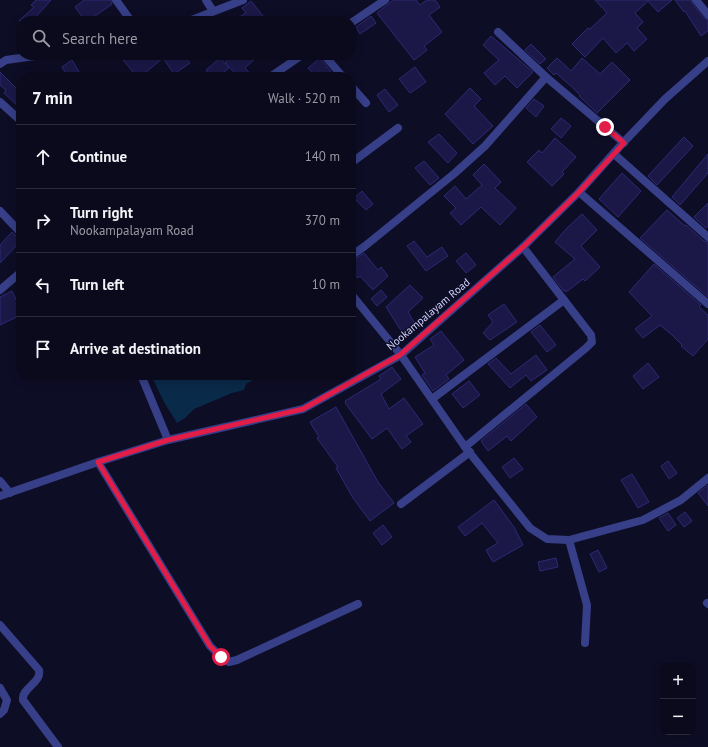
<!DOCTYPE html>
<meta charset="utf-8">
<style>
body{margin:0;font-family:"PT Sans",sans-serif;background:#131325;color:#f1f3f6}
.controls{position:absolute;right:12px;bottom:12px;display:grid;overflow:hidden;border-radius:8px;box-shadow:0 2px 10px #0003}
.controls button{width:36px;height:36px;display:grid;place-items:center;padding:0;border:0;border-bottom:1px solid #2a2b3b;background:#0a0a1c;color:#f1f3f6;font:20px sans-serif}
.stop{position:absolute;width:12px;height:12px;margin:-9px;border:3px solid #e11d48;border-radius:50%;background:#fff}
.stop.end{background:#e11d48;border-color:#fff;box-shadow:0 1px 4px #0008}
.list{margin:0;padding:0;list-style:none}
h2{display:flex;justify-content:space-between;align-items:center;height:52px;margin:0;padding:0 16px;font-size:17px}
h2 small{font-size:13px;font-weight:400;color:#999aa3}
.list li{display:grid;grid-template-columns:26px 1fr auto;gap:12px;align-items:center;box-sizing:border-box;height:64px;padding:0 16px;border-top:1px solid #2a2b3b}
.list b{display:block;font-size:15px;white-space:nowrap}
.list p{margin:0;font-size:13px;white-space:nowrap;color:#999aa3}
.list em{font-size:13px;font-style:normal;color:#999aa3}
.icon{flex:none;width:22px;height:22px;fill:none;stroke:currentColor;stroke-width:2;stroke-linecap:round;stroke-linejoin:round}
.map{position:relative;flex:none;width:708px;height:747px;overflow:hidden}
.search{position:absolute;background:#0a0a1c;box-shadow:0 2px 10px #0003;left:16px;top:16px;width:340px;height:44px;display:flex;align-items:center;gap:10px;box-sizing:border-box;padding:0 14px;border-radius:16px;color:#999aa3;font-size:15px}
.panel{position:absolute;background:#0a0a1c;box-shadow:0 2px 10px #0003;left:16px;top:72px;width:340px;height:308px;border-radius:16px}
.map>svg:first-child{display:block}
</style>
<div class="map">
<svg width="708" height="747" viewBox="0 0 708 747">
<rect width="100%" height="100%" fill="#0e0d26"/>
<path fill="#092a49" d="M151 375H255L253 380 246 384 244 390 232 393 194 409 185 418 177 423 164 402Z"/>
<g fill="#1b1848" stroke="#2d2975">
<path d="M36 0H51L32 21H19L34 7 31 5Z"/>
<path d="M84 0H111L112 4 88 21H85L75 7Z"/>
<path d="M393 0H416L420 5 427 0H435L440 7 429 15 442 32 424 46 427 50 414 60 377 13Z"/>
<path d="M595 0H672L658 12 648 1 635 13 643 22 637 28 647 39 634 51 627 43 616 53 603 38 585 57 572 44 588 28 590 29 607 13Z"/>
<path d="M675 0H691L692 3 704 18 708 20V31L701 36 685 11 684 12Z"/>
<path d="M251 1 267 21H233L246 13 242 8Z"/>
<path d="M371 16 376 23 360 34 356 27Z"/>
<path d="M491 36 533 72 517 88 505 76 495 85 484 73 499 60 483 45Z"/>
<path d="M531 44 546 59 540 64 525 50Z"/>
<path d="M119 55H174L178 60 184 56 190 63 174 74 163 58 140 77H137Z"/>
<path d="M233 55H259L245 68 253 77H238L225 62Z"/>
<path d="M220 58 229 68 218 77H212L206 70Z"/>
<path d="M320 58 332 73 327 77H316L308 68Z"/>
<path d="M557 58 571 71 582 58 600 74 612 62 630 80 597 113 579 96 580 95 572 87 556 73 554 75 547 68Z"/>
<path d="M72 60 82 77H68L62 67Z"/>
<path d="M415 67 426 82 410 93 399 79Z"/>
<path d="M0 72 21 93V109L4 93 6 90 0 85Z"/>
<path d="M470 88 481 99 474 106 493 126 473 144 445 114Z"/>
<path d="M385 89 398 105 389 112 377 95Z"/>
<path d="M534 99 544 106 536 117 526 108Z"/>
<path d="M561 118 571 126 561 138 551 129Z"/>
<path d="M439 134 457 153 448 163 428 142Z"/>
<path d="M684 137 693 146 657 185 648 176Z"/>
<path d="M555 138 576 157 562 172 564 174 552 186 527 162 539 150 542 153Z"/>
<path d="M708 154V173L680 205 672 197Z"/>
<path d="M424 161 439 178 430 185 415 168Z"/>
<path d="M484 164 501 182 495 188 516 208 500 225 481 207 461 225 450 213 456 208 444 196 455 186 466 199 482 185 473 175Z"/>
<path d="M622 173 641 191 618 217 599 199Z"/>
<path d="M362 191 373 204 366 210 354 198Z"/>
<path d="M708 203V226L706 228 694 217Z"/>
<path d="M667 210 685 226 686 225 704 241 708 242V297L640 238Z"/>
<path d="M582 214 597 230 581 246 600 267 585 281 583 279 566 292 565 290 564 291 553 277 575 259 555 242 566 229Z"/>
<path d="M12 232 21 241 0 263V245Z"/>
<path d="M414 241 427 257 442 247 448 256 426 271 407 246Z"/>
<path d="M364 253 378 270 381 267 388 276 373 290 360 276 358 278 351 270V262Z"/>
<path d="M466 253 476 265 466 273 456 261Z"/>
<path d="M654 264 701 305 699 307 708 315V339L693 356 681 346 682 345 672 335 660 325 643 338 635 329 652 316 629 292Z"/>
<path d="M410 285 423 298 408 312 415 324 402 332 386 307Z"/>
<path d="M381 290 387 297 377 306 371 299Z"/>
<path d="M12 291 21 310V315L0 325V297Z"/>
<path d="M504 304 517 322 490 340 483 333 493 322 488 315Z"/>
<path d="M540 325 556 345 547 352 531 332Z"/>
<path d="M441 331 464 360 446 375 449 379 433 391 422 375 425 373 415 357 434 345 430 339Z"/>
<path d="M536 355 547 370 531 381 526 375 510 388 488 364 496 358 511 374Z"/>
<path d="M648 363 659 377 643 389 633 376Z"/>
<path d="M392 367 401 379 381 394 389 409 404 398 423 424 406 436 411 442 402 449 387 428 372 439 345 403 346 402 345 401 381 379 379 376Z"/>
<path d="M469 381 480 395 463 408 452 394Z"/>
<path d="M526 404 537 417 511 441 507 436 488 451 481 441Z"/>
<path d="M336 407 378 482 394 503 370 521 353 498 336 468 338 467 317 438 319 437 310 422Z"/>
<path d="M514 458 523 469 510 478 502 467Z"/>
<path d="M668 461 677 473 669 479 661 466Z"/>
<path d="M632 474 649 502 638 508 621 480Z"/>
<path d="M708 485V506L698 493Z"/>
<path d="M494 500 514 527 523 545 493 562 486 550 498 543 482 523 465 536 458 527Z"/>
<path d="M685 512 692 521 684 527 677 518Z"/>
<path d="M668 513 676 525 668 531 659 518Z"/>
<path d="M383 525 392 537 382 545 373 533Z"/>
<path d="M598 550 607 568 599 572 590 554Z"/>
<path d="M556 558 558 567 540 571 538 562Z"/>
</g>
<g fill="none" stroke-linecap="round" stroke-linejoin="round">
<g stroke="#363f87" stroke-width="8">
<path d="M116 0 131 21"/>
<path d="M206 0 213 11"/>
<path d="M696 0 708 15"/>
<path d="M189 21 243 0"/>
<path d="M351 23 385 0"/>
<path d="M498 32 546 77 624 143"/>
<path d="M324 55 343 77"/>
<path d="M0 64 6 60 42 55"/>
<path d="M270 77 302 55"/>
<path d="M351 86 366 103"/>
<path d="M0 102 21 121"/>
<path d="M614 154 708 237"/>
<path d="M351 163 398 128"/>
<path d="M579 192 708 304"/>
<path d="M0 211 21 233"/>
<path d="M351 256 365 246 455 173 485 146 546 77"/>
<path d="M0 290 21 272"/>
<path d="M351 294 401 355 465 447 530 528 547 539 569 540 643 520 681 500 708 478"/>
<path d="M141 375 168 440"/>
<path d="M432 399 564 300"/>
<path d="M465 447 586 348 592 342 591 335 523 247"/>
<path d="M98 462 210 646 221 657 229 662 237 660 358 604"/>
<path d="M0 481 10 493"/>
<path d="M401 504 470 452"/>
<path d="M569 540 587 605 585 643"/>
<path d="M707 603 708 604"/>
<path d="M0 625 39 670C42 683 21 688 23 700L58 747"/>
<path d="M0 688 7 700 4 710 0 714"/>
</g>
<path stroke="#363f87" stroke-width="8" d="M0 496 98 462 168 440 303 409 401 355 523 247 579 192 621 145 665 99 708 61"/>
</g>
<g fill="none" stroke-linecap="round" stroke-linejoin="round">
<path stroke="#e11d48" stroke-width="5" d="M221 657 210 646 98 462 168 440 303 409 400 355 523 247 579 192 624 143 605 127"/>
</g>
<g text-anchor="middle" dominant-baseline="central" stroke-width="3" stroke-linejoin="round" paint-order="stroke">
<g font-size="11" fill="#d2d3ff" stroke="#0e0d26">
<text transform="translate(428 314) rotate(-40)">Nookampalayam Road</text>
</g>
</g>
</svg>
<div class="controls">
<button>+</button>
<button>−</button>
</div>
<div class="stop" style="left:221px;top:657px"></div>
<div class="stop end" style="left:605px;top:127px"></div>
<div class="search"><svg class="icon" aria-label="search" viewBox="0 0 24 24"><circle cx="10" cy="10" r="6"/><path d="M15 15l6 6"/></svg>Search here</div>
<section class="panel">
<h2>7 min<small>Walk · 520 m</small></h2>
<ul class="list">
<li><svg class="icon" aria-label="ahead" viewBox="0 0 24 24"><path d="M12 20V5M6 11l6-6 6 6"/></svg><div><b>Continue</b></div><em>140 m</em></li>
<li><svg class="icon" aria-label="right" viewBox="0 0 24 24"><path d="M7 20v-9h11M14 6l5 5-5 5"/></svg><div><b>Turn right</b><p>Nookampalayam Road</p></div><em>370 m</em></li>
<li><svg class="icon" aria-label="left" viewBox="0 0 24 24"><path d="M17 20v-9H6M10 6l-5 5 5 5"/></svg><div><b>Turn left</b></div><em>10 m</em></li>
<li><svg class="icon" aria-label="arrive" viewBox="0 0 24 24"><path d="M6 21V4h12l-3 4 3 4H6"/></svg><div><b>Arrive at destination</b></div></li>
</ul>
</section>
</div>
